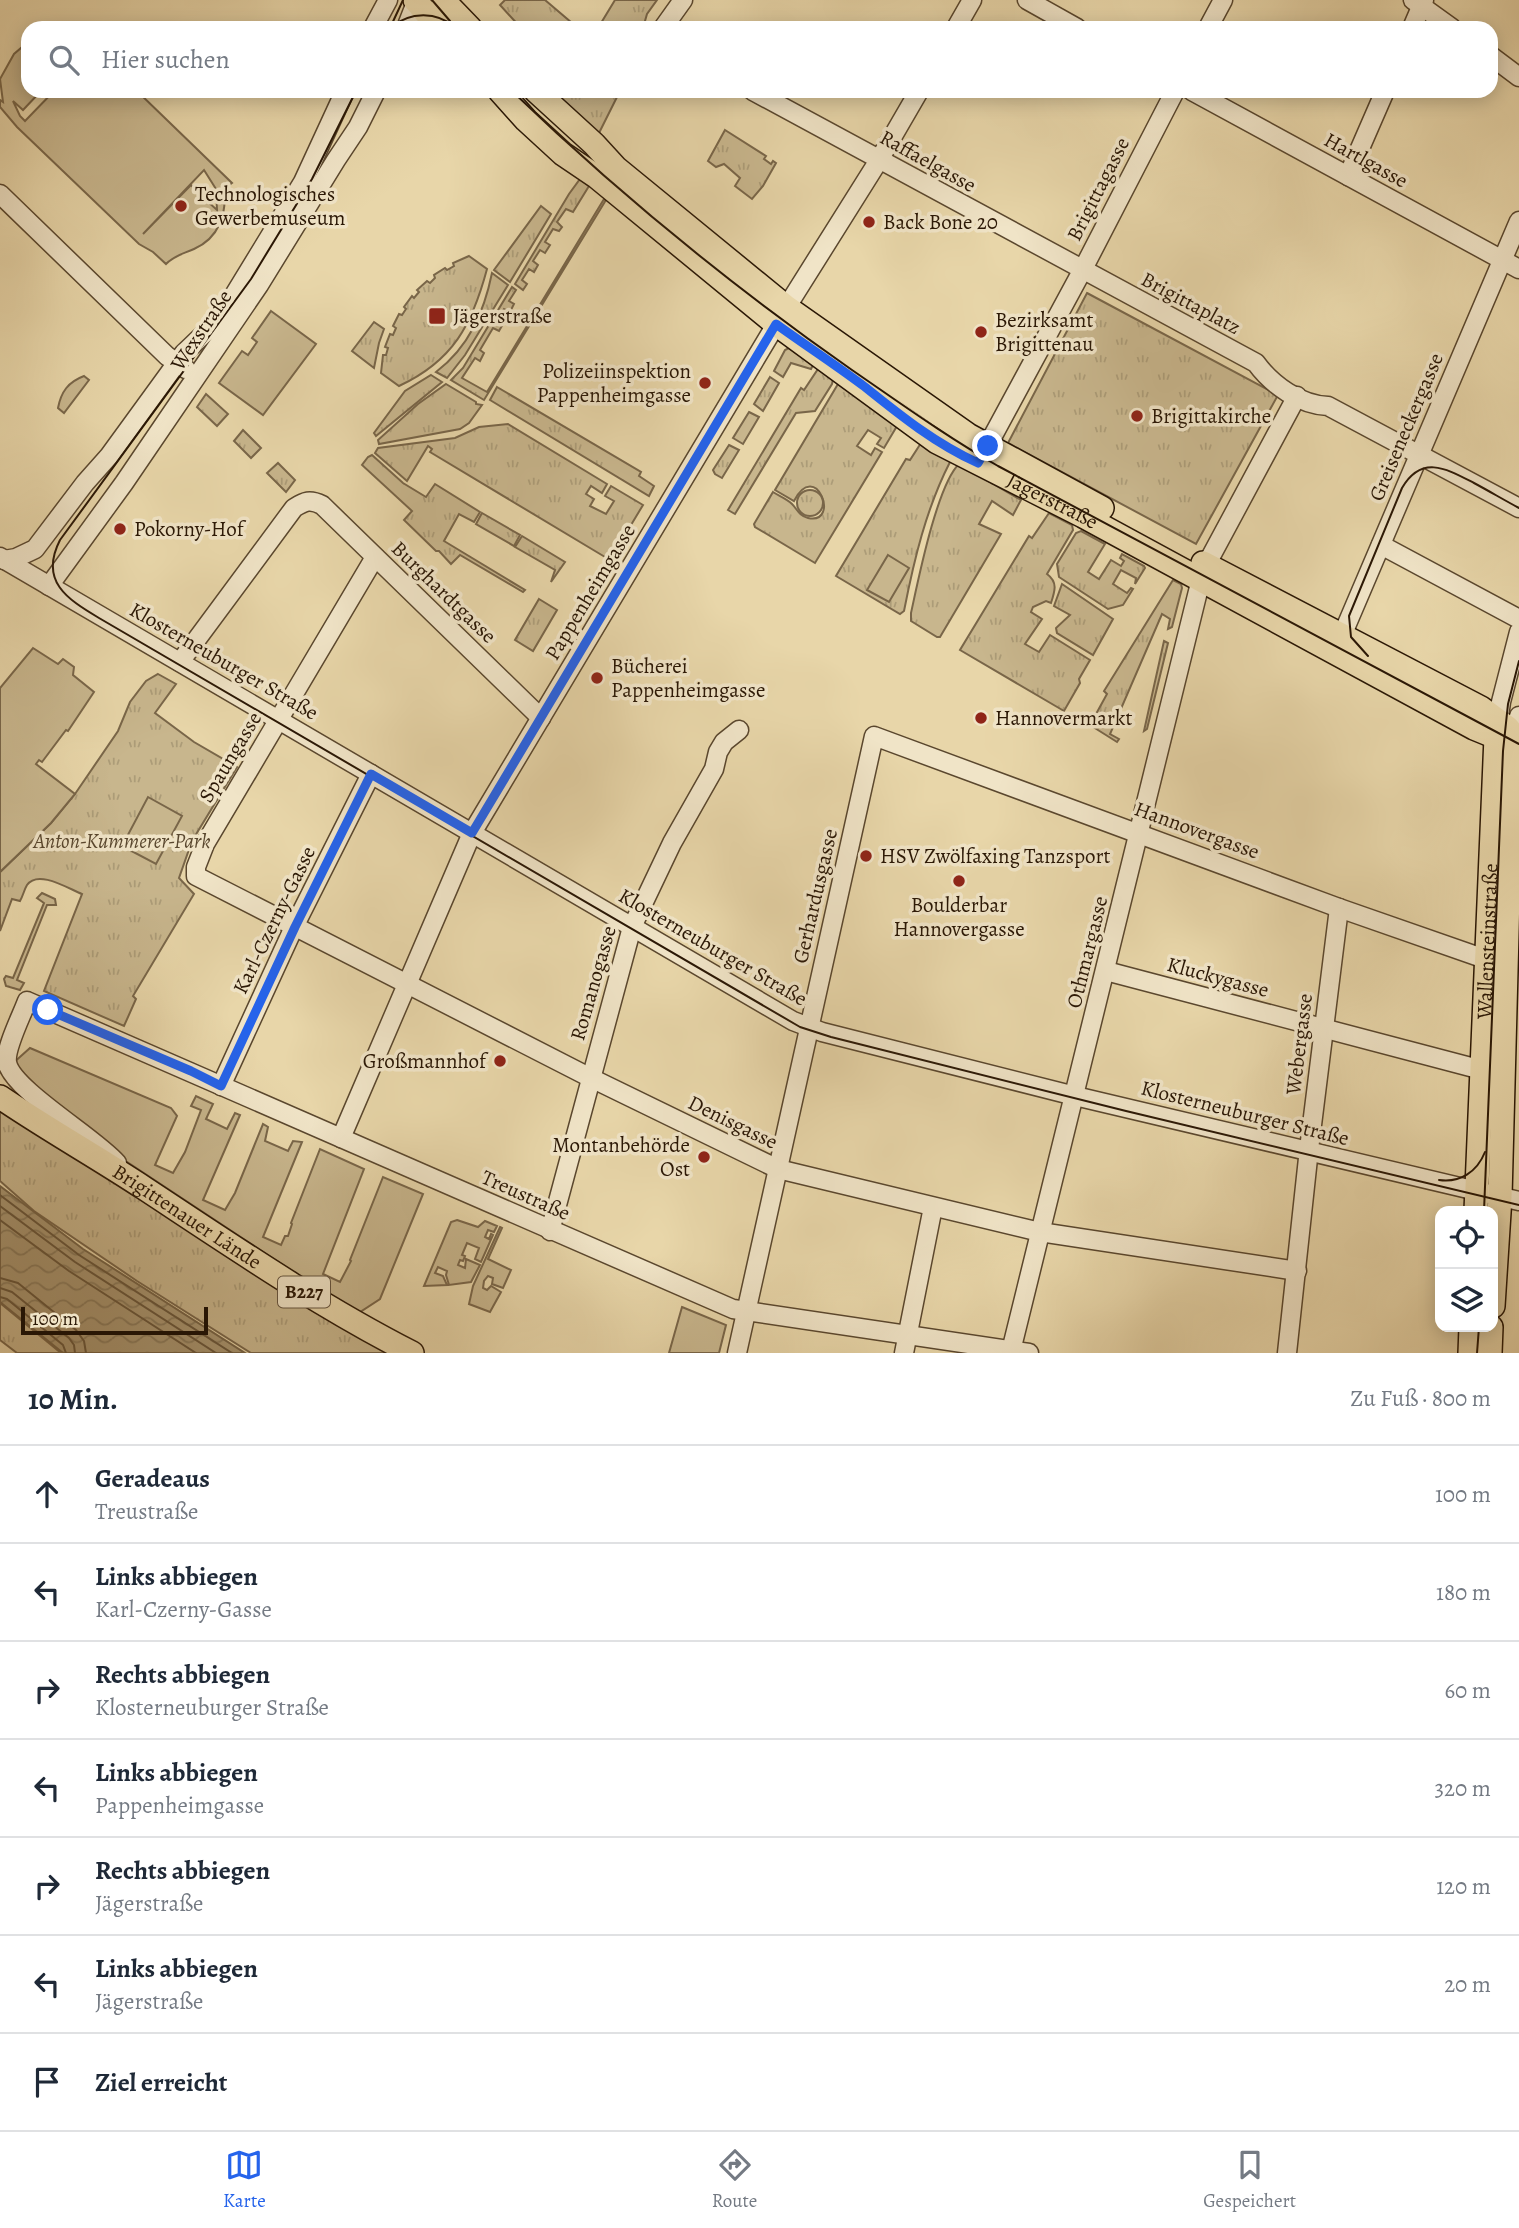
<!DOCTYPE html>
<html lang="de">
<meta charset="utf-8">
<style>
body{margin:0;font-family:Alegreya,serif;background:#f6f6f7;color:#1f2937}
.controls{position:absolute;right:21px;bottom:21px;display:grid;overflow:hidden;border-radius:14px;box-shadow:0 4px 18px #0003}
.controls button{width:63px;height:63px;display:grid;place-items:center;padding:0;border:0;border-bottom:2px solid #e0e1e3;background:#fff;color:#1f2937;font:35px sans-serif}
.scale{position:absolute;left:21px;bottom:18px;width:187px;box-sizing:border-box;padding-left:7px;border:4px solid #2a1705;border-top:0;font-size:19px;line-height:24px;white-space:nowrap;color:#2a1705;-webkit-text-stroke:5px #f0e4c7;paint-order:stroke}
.stop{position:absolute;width:21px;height:21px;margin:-16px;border:5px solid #2563eb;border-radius:50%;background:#fff}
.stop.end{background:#2563eb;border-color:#fff;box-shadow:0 2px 7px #0008}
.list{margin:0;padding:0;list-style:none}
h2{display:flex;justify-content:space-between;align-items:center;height:91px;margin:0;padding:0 28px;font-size:30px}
h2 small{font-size:23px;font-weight:400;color:#747a83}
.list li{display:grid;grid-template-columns:46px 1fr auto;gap:21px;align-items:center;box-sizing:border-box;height:98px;padding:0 28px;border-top:2px solid #e0e1e3}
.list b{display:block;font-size:26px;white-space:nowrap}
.list p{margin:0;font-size:23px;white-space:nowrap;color:#747a83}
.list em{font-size:23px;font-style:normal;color:#747a83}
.icon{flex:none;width:38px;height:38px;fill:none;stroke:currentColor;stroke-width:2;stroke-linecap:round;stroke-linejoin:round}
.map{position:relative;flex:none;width:1519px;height:1353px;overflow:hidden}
.search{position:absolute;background:#fff;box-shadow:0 4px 18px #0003;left:21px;right:21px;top:21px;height:77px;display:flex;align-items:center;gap:18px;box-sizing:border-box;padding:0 24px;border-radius:21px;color:#747a83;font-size:26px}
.sheet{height:777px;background:#fff}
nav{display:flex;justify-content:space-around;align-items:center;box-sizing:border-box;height:98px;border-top:2px solid #e0e1e3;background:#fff;font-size:19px;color:#747a83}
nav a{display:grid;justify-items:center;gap:4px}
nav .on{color:#2563eb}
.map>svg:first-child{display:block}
</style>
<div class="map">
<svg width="1519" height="1353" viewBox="0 0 1519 1353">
<defs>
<pattern id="grass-tufts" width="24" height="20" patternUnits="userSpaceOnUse" patternTransform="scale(1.75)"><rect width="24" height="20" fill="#c8b68d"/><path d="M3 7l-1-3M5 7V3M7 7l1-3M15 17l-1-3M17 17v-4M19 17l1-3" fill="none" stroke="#ac9c78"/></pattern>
<pattern id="water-waves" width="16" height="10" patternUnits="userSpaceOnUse" patternTransform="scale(1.75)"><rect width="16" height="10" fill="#a79571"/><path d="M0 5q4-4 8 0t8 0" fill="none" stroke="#88795b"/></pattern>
</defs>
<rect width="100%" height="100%" fill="#e8d6a9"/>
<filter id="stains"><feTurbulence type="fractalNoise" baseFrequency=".00286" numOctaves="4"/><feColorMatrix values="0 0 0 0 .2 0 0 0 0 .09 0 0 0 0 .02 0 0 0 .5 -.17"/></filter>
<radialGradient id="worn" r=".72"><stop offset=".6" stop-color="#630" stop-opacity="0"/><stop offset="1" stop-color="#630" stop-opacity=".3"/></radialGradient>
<g fill="url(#grass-tufts)" stroke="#796649" stroke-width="2">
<path d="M505 0H545L572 23 569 28H521L500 5Z"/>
<path d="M615 0H657L647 14 643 28H598Z"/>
<path d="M551 91H620L597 137Z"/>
<path d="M725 130 766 156 764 159 771 164 773 161 776 163 763 186 752 199 735 186 740 178 724 164 716 167 708 161Z"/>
<path d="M580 179 589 186 573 212 566 209 557 222 562 227 559 231 553 229 545 242 550 245 545 253 540 250 533 261 538 265 534 272 529 269 522 280 527 284 523 290 515 284 569 194Z"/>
<path d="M604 199 606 200 484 400 451 380 463 368 512 287 516 290 509 301 514 304 510 312 504 309 497 320 503 324 499 331 493 328 480 350 484 353 480 361 475 358 462 378 487 392Z"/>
<path d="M541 206 551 214 510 282 494 270Z"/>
<path d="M469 256 487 269C472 325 453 361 399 386L381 373 383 355H386L388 348 385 347 390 334 393 335 396 328 393 326 399 314 402 315 406 309 404 307 412 296 414 298 419 292 417 290 427 281 430 283 435 278 434 275 445 268 447 270 454 266 453 263Z"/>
<path d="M492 273 508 285 465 355 447 378 436 372C469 347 484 312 492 273Z"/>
<path d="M1087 293 1278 395 1196 544 1008 443Z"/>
<path d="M374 322 384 329 379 343 374 368 352 351Z"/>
<path d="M789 348 813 365 811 369 791 363 783 377 774 371 785 350Z"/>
<path d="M818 369 833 379 832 384 815 411 796 413 735 514 728 510 801 388 804 390Z"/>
<path d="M431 375 442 382 376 436 374 433 405 391Z"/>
<path d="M84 376 89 380 64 413 58 408C61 392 68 382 84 376Z"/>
<path d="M770 377 779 383 763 411 754 404Z"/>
<path d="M446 384 476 402V404L482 405 469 423 460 429 379 444 378 440 418 404Z"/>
<path d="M838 384 897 426 884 448 877 444 881 438 868 430 857 446 871 455 875 448 882 452 815 563 755 527 754 524 773 492C779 496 787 499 792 504 797 509 799 516 808 518 841 525 816 458 794 501L775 490Z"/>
<path d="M497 387 641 472 639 476 654 486 649 496 490 400Z"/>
<path d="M206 394 228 414 217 426 197 407Z"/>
<path d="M749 412 759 417 743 444 733 438Z"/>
<path d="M508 424 607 484 602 493 591 486 586 494 594 499 590 506 606 514 614 501 605 496 611 486 643 505 610 560 430 452 432 449 428 446 407 481 375 453 378 448 455 438 479 427Z"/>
<path d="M243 430 261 448 251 458 234 441Z"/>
<path d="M921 443 950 459V462C926 509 914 560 904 611L900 614 836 576 906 459 910 460Z"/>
<path d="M729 445 739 450 722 478 715 474 713 470Z"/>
<path d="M372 455 403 483 426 497 435 484 480 512 474 522 459 514 444 541 525 590 523 592 460 555 451 564 439 551H436L404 520 412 511 362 465 368 457Z"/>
<path d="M278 463 295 480 286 492 267 473Z"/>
<path d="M959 464 1021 500 1013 515 992 501 979 524 1001 534 940 637H937L911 621V613C918 581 937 485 959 464Z"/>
<circle cx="810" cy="503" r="13"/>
<path d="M482 513 520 535 514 546 476 524Z"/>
<path d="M1049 513 1072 525 1073 530 1047 574C1058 582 1055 591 1051 603L1046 601 1033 607 1031 612 1042 619 1025 644 1039 652 1050 635 1090 660 1079 679 1080 683 1064 711 960 650 1029 536 1032 538Z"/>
<path d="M1081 531 1105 544 1088 572 1099 579 1111 560 1121 566 1124 561 1120 558 1122 554 1144 566 1145 568 1135 584 1136 578 1121 570 1113 584 1127 593 1131 588 1133 589 1123 605 1108 609 1059 577 1057 564 1076 533Z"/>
<path d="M522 536 565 562 551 582 555 570 515 547Z"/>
<path d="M1173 580 1181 584 1182 588 1172 627 1168 629 1170 619 1162 614 1110 734 1119 739 1117 742 1090 725 1107 694 1104 691Z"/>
<path d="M1062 584 1113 619 1093 655 1057 633 1056 628 1070 615 1054 606Z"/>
<path d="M539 599 557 610 533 651 515 640Z"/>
<path d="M1164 641 1168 643 1147 729 1144 731Z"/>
<path d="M158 674 176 684 155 713 194 742 237 767 192 841 179 878 194 894 133 996 136 999 124 1026 44 991 82 894C69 889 38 869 27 885 24 890 23 896 20 901L12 899 0 931V872L51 823 75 794 118 731 130 702 146 681Z"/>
<path d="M42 893 55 899 56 905H47L17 980 24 983 20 990 6 986 4 979 6 976 13 978 44 903 37 898Z"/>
<path d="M0 1106 394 1353H251L137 1281 34 1211 0 1181Z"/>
<path d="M0 1303 61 1353H17L0 1340Z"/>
</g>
<g fill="#c8b68d" stroke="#796649" stroke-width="2" fill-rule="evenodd">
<path d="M28 42V91H41L23 110 13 101 20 116 25 121 54 91H137L232 183 224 189C227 214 219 238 194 249 183 254 175 255 166 264L153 252 139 244 17 127 0 107V100L3 102 0 79 14 54ZM204 170 216 189 217 210 207 201 209 199 204 195 202 196 191 185 143 234Z"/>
<path d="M271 311 316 344 263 415 219 383 242 351 248 355 257 342 252 338Z"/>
<path d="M888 555 909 568 889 602 867 590Z"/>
<path d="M33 648 58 664 63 659 74 667 73 675 94 692 68 731 66 730 42 762 39 760 36 764 75 794 51 823 0 872V688Z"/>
<path d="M148 797 182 816 156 864 122 846Z"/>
<path d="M30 1048 171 1108 177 1116 155 1165 173 1173 185 1152 201 1110 191 1106 196 1096 213 1104 206 1119 227 1129 235 1113 240 1115 203 1200 225 1210 235 1193 263 1124 268 1127 265 1141 288 1151 293 1141 302 1142 263 1237 281 1245 285 1236H288L292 1224 291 1223 320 1149 364 1169 323 1274 340 1282 351 1261 350 1260 383 1177 423 1194 380 1299 357 1314 106 1148 35 1092 12 1064Z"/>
<path d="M457 1220 478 1227 485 1221 497 1226 494 1232 488 1230 485 1237 489 1239 491 1234 493 1235 481 1262 475 1259 479 1248 467 1243 462 1255 465 1256 463 1261 460 1260 458 1265 465 1268 466 1259 480 1265 471 1282 449 1285 446 1275 447 1271 438 1267 435 1273 443 1276 447 1285 424 1286 451 1222Z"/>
<path d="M500 1227 502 1228 488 1259 511 1270 503 1288 492 1284 493 1278 488 1276 484 1281 483 1288 487 1290 491 1286 501 1292 490 1312 469 1304 473 1286Z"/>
<path d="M682 1307 726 1325 719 1353H669Z"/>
</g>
<path fill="url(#water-waves)" stroke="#756346" stroke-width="2" d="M0 1186 83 1249 245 1353H63L0 1302Z"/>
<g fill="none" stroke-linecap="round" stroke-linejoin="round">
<g stroke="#68563b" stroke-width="2">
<path d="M0 1195 79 1255 232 1353"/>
<path d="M0 1206 75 1262 216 1353"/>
<path d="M0 1220 69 1271 196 1353"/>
<path d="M0 1278 18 1283 76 1330 84 1341 86 1353"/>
<path d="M0 1288 12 1292 69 1338 74 1345 75 1353"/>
<path d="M0 1297 7 1299 63 1345 66 1353"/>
</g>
<defs>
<g id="minor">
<path d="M1027 0 1077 28"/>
<path d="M1413 0 1452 28"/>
<path d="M373 28 388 0"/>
<path d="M406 28 417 0"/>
<path d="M663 28 683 0"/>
<path d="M956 28 972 0"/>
<path d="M1208 28 1223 0"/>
<path d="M1412 28 1424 0"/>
<path d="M1491 56 1519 77"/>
<path d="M753 91 1256 363C1272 385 1300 405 1328 406L1519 508"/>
<path d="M1192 91 1519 269"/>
<path d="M1348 176 1385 91"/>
<path d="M0 194 167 356 186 369"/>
<path d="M982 456 1082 271 1175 91"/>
<path d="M1381 545 1519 619"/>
<path d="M0 557 793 1021 822 1032 1075 1096 1519 1201"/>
<path d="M375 557 205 844 196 867V876L589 1077 778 1169 1040 1232 1297 1271"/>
<path d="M4 560 16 558 35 549 85 483 109 456 184 353 207 331 228 305 303 182 345 91"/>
<path d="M49 586 124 483 259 285 336 160 358 127 376 91"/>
<path d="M1338 645 1519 221"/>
<path d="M180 662 294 508C305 501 310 499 322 505L541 718"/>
<path d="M1497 730 1501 702 1519 632"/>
<path d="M1516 739 1519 716"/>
<path d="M1106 971 1482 1070"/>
<path d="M221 1086 294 927 371 774"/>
<path d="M341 1138 472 833 781 316 879 160 919 91"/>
<path d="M117 1163C96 1138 11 1089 7 1062 5 1048 22 1015 27 1001L733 1309 1029 1353"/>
<path d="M550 1231 632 927 672 843 714 769 718 752 724 742 739 730"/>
<path d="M1011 1351 1203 571 1297 396"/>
<path d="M737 1353 874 736 1339 908 1488 960 1498 959"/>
<path d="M904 1353 933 1207"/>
<path d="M1287 1353 1309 1149 1339 908"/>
</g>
<g id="major">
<path d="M415 0 439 28"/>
<path d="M443 0 470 28"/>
<path id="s1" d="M500 91 526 120 563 154 597 177 776 324 937 442 1083 516 1474 728 1496 737 1519 740"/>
<path d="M536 91 594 144 616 168 786 307 968 435 1102 508"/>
<path d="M1203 563 1481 708 1508 728 1516 739"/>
<path id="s2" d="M0 1097C47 1129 97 1157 144 1188 232 1246 318 1305 412 1353"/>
<path id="s3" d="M1476 1211 1496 737"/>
<path d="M1493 1306 1500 1197 1508 895 1516 739"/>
<path d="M1470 1353 1471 1327"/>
<path d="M1490 1353 1491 1327"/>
</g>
</defs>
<use href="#minor" stroke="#5a472e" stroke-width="21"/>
<use href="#major" stroke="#2a1705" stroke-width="26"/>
<use href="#minor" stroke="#f0e4c7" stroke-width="18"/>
<use href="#major" stroke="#e8d6a9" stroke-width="23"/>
<g stroke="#2a1705" stroke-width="2">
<path d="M432 0 450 21"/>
<path d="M389 28C411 11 436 11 457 28"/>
<path d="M390 28 403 0"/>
<path d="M356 91 312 179 251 279 60 540C39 581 67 599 99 618L800 1027 831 1037 1126 1111 1519 1205"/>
<path d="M512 91C618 193 732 286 852 370 900 403 947 437 998 466L1519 744"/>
<path d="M1368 656 1351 637 1349 616 1402 488C1422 454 1447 469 1474 483 1489 491 1504 500 1519 508"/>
<path d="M1439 1180C1460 1183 1477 1172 1485 1152"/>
<path d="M1484 1211 1503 751 1508 704 1519 661"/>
<path d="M1477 1353 1479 1327"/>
</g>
</g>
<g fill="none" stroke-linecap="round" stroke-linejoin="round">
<path stroke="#2563eb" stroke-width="9" d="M48 1010 191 1071 221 1086 295 927 371 774 472 833 776 324C805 345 836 365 865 387 901 416 936 444 978 463L988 446"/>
</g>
<g fill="#8f2418" stroke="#f0e4c7" stroke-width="2.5">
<circle cx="181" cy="206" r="7"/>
<circle cx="869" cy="222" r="7"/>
<rect x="428" y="307" width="18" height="18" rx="3.5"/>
<circle cx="981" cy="332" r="7"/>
<circle cx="705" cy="383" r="7"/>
<circle cx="1137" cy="416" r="7"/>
<circle cx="120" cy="529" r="7"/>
<circle cx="597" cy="678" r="7"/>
<circle cx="981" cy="718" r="7"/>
<circle cx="866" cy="856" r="7"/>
<circle cx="959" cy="881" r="7"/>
<circle cx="500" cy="1061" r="7"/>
<circle cx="704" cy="1157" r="7"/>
</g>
<g text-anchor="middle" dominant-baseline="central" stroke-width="7" stroke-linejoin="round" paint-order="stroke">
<rect fill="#f0e4c7" stroke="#65543f" stroke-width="2" x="278" y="1276.5" width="52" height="31" rx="5"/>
<g font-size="19" font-weight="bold" fill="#2a1705">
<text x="304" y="1292">B227</text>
</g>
<g font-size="21" fill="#2a1705" stroke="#f0e4c7">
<text transform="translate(1366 160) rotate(29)">Hartlgasse</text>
<text transform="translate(928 161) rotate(29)">Raffaelgasse</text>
<text transform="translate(1098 189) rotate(-63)">Brigittagasse</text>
<text transform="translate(1191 303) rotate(28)">Brigittaplatz</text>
<text transform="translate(201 330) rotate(-56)">Wexstraße</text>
<text transform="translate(1406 427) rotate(-67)">Greiseneckergasse</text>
<text stroke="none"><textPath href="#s1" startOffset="691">Jägerstraße</textPath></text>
<text transform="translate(444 592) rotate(44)">Burghardtgasse</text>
<text transform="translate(590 592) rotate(-59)">Pappenheimgasse</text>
<text transform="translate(224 661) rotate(30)">Klosterneuburger Straße</text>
<text transform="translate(230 757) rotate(-59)">Spaungasse</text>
<text transform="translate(1197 830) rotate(20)">Hannovergasse</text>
<text transform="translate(815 896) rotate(-77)">Gerhardusgasse</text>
<text transform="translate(274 920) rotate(-64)">Karl-Czerny-Gasse</text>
<text stroke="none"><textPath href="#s3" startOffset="270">Wallensteinstraße</textPath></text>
<text transform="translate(713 947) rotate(30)">Klosterneuburger Straße</text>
<text transform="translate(1087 952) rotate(-76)">Othmargasse</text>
<text transform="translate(1218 977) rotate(15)">Kluckygasse</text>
<text transform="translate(593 983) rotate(-74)">Romanogasse</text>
<text transform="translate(1299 1044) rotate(-83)">Webergasse</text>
<text transform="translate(1245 1113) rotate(14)">Klosterneuburger Straße</text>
<text transform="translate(733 1122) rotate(26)">Denisgasse</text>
<text transform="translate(526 1195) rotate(24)">Treustraße</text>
<text stroke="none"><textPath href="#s2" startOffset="222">Brigittenauer Lände</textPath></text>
</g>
<g font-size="21" fill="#2a1705" stroke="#f0e4c7" text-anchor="start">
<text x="195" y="194">Technologisches<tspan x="195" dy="24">Gewerbemuseum</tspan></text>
<text x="883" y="222">Back Bone 20</text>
<text x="453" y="316">Jägerstraße</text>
<text x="995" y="320">Bezirksamt<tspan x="995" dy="24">Brigittenau</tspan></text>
<text x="691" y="371" text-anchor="end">Polizeiinspektion<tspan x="691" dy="24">Pappenheimgasse</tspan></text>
<text x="1151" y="416">Brigittakirche</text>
<text x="134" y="529">Pokorny-Hof</text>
<text x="611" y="666">Bücherei<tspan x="611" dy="24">Pappenheimgasse</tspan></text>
<text x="995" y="718">Hannovermarkt</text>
<text x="880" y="856">HSV Zwölfaxing Tanzsport</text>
<text x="959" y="905" text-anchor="middle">Boulderbar<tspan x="959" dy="24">Hannovergasse</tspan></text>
<text x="486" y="1061" text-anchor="end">Großmannhof</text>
<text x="690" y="1145" text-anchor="end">Montanbehörde<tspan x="690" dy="24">Ost</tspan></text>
</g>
<g font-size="21" font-style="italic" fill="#59472e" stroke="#f0e4c7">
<text x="122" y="841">Anton-Kummerer-Park</text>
</g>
</g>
<rect width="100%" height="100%" filter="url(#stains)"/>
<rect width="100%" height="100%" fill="url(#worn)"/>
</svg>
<div class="controls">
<button><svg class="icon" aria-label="locate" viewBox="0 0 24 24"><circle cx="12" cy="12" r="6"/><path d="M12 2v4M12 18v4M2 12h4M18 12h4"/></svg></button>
<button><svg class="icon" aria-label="layers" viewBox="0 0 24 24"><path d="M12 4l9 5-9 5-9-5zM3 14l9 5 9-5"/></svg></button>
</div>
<div class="scale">100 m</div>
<div class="stop" style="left:48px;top:1010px"></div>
<div class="stop end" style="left:988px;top:446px"></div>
<div class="search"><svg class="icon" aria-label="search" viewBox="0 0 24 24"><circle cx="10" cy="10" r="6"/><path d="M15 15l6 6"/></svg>Hier suchen</div>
</div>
<section class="sheet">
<h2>10 Min.<small>Zu Fuß · 800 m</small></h2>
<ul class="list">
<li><svg class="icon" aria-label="ahead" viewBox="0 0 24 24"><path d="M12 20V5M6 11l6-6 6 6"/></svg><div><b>Geradeaus</b><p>Treustraße</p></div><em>100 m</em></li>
<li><svg class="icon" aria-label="left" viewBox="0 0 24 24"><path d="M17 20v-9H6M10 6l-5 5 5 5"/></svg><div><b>Links abbiegen</b><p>Karl-Czerny-Gasse</p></div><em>180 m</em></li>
<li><svg class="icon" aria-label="right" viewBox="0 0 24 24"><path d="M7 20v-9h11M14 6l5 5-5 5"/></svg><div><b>Rechts abbiegen</b><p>Klosterneuburger Straße</p></div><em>60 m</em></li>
<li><svg class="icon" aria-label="left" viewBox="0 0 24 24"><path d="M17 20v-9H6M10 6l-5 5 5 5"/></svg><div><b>Links abbiegen</b><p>Pappenheimgasse</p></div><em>320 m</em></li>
<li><svg class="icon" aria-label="right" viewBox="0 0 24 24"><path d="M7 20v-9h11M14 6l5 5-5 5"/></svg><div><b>Rechts abbiegen</b><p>Jägerstraße</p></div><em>120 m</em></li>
<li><svg class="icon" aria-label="left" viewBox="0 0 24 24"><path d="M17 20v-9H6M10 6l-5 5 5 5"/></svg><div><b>Links abbiegen</b><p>Jägerstraße</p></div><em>20 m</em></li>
<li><svg class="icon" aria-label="arrive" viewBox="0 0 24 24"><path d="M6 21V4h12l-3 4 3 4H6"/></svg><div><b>Ziel erreicht</b></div></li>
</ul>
</section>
<nav>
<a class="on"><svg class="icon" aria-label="map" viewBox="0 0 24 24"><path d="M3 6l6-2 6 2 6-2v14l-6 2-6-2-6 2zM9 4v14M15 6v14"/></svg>Karte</a>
<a><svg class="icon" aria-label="directions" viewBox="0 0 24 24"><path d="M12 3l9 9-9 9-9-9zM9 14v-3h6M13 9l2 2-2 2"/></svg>Route</a>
<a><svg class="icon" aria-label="saved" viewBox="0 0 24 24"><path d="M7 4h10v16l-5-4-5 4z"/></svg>Gespeichert</a>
</nav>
